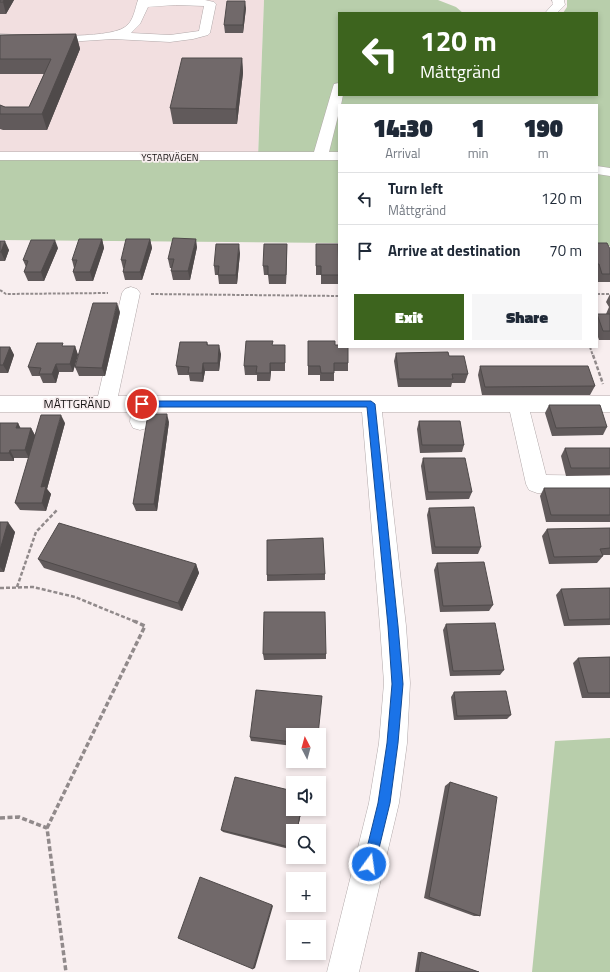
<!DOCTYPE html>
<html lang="en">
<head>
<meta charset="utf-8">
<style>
  :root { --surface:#fff; --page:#f6f6f7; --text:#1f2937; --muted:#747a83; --line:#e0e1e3; --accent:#3d641e }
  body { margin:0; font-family:"Titillium Web",sans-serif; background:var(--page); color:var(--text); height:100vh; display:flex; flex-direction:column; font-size:15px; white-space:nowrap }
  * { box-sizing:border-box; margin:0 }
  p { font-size:13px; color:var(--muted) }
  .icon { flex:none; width:22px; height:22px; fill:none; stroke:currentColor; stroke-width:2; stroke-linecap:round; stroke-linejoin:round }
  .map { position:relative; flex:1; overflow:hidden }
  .details { position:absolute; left:338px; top:104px; width:260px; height:244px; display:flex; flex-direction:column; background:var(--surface); border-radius:0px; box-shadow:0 2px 6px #0003 }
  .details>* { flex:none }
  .top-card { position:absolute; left:338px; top:12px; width:260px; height:84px; border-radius:0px; box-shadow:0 2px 6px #0003; background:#3d641e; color:#fff; overflow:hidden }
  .needle { width:26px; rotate:354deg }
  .fabs { position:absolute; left:286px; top:728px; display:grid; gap:8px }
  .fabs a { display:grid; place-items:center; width:40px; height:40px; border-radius:0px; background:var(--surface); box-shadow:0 2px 6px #0003; font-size:20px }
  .pin { position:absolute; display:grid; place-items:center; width:34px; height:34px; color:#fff; margin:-17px; border:2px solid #fff; border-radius:50%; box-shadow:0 1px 4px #0007 }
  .me { position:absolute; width:44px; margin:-22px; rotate:14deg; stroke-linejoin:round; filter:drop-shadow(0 0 3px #0008) }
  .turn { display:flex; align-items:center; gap:14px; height:84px; padding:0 16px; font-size:18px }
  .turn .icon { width:52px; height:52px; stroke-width:2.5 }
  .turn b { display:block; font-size:28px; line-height:34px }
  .eta { display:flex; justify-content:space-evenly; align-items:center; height:68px; text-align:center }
  .eta b { font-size:24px; font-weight:800; line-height:28px }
  .cta { display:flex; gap:8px; margin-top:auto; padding:8px 16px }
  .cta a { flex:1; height:46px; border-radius:0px; background:var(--accent); color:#fff; font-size:16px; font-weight:800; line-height:46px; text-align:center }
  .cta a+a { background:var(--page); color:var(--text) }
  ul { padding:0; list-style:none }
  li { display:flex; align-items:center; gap:12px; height:52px; padding:0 16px; border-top:1px solid var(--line) }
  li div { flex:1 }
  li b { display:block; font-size:15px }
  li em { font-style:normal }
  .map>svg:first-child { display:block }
</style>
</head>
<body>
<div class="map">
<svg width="610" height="972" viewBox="0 0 610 972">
  <rect width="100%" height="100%" fill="#f8eeef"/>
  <path fill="#f2dfe0" d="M0 0H264L258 152H0Z"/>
  <path fill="#b8ceab" d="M264 0H438L456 7 463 13H339V95H597V13H563L567 7V0H610V246H597V105H339V243L0 240V156L258 157Z
    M610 738V972H532L555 741Z"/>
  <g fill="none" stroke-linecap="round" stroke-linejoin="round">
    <g stroke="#b2a9aa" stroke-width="1">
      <path id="minor" d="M138 0H205L214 2 216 4 210 33 208 35 193 39 170 42 113 39 67 42H0V34C26 35 107 40 125 27 134 21 135 8 138 0ZM176 5 204 6 199 31 170 35 131 33 140 24 148 7Z
        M552 0H564L565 5 557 13H545L553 4Z
        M339 83V95H343L341 105H339V112L329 152H339V160H0V152H314L333 87 334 84Z
        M597 166 610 168V176L597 174Z
        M131 287 137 289 140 293 118 396H610V412H530L546 475 610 476V494L537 493 529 490 526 484 510 412H382L406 626 410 683 407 743 399 803 359 972H327L369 803 379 743 384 683 380 626 362 412H151L150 422 147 428 140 430 133 428 130 422 131 412H0V396H98L122 293 125 289Z"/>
    </g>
    <path stroke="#918a8b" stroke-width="2" stroke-dasharray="3 1.5" stroke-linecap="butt" d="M0 290 6 294 108 293
      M151 294 339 296
      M597 294H610
      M590 347 593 356"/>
    <path stroke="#918a8b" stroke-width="2.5" stroke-dasharray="4 2" stroke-linecap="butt" d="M593 355 603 384
      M17 587 36 532 57 510
      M0 588 33 587 75 597 136 622"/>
    <path stroke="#918a8b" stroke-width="3.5" stroke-dasharray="5 2.5" stroke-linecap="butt" d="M0 818 19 817 47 828 66 972
      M47 828 145 626 134 621"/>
    <use href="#minor" fill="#fff" fill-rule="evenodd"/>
  </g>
  <path fill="#615a5b" d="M0 0H14L6 14H0Z
    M246 8 243 33H225L224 25Z
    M76 34 80 49 47 130H3L0 129V105L5 107H29L44 74H0V35Z
    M242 58 243 73 237 124H173L170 108Z
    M102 239 104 248 93 281H76L73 272 74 268 72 260Z
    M150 239 152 248 142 280H125L123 272 124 269 123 268 121 260Z
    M0 241 9 250 5 261H0Z
    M597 243 610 249V282H598L597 279Z
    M287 244 286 284H269L268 275H264L263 266Z
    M316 244 339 272V284H321V275H316Z
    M197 247 190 280H173L171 271 172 268H170L168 259Z
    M58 248 44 281H28L24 272 26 267 23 260Z
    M240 253 237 284H219L218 275H215L214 266Z
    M610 294V340H599L597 334V314H606L609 307 606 302Z
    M120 312 105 376H79L75 367Z
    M308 341 335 345 348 363V371H334V381H320V375H308Z
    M207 342 208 345 221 354 219 371H205L203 382 190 381 189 375H178L176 366Z
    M273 345H285V371H271L270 381H257V375H245L244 366Z
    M65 346H75L78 355 73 372H59L56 383H43L40 376H32L28 367Z
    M0 347H10L14 355 8 373H0Z
    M396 353 449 356 468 374 465 383H452L451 387H398L394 361Z
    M480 366 595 386 590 395H482L478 375Z
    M549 405 607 427 603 435 552 436 545 413Z
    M419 421 464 445 462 452 420 453 417 429Z
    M169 422 157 511H136L133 504Z
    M0 423H18L20 428H31L35 435 65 423 47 489 51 494 46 511 20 510 15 503 29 458H14V461H0Z
    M565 448H610V475L566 476 561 456Z
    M423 458 472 492 469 499 426 500 421 466Z
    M544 488H610V522H546L540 496Z
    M429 508 481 547 478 554H432L427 515Z
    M0 522 15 532 4 572H0Z
    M610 528V555H602L603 556 597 563 549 564 542 536 547 529Z
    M38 559 196 564 199 573 182 611 44 568Z
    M437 563 493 605 489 611 440 612 434 570Z
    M325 574V580L267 581V575Z
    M610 588V625L564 626 556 595 561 589Z
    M446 624 504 670 500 675 450 676 443 630Z
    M263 654H326V659L264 660Z
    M610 657V698H582L573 663 578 658Z
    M454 692 511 715 507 719 454 720 451 697Z
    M293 735V746L251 741 250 737Z
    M450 782 480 916H474L424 898 445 786Z
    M302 809 297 831H293V850L223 832 221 830Z
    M418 952H421L479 972H415Z"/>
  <path fill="#4f4a4a" d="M4 0H14L6 14 3 2Z
    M245 1 246 8 243 33V25Z
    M76 34 80 49 47 130 42 114Z
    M242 58 243 73 237 124 236 109Z
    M102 239 104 248 93 281 90 272Z
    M150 239 152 248 142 280 140 272Z
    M196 239 197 247 190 280 188 271Z
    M55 240 58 248 44 281 41 272Z
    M5 241 9 250 5 261 1 252Z
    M239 244 240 253 237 284 236 275Z
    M287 244V253L286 284V275Z
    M117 303 120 312 105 376 102 368Z
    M219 345 221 354 219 371 218 363Z
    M75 346 78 355 73 372 70 364Z
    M10 347 14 355 8 373 3 365Z
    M203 363 205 371 203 382 202 373Z
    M270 363 271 371 270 381Z
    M56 364 59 372 56 383 52 374Z
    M167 414 169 422 157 511 154 504Z
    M61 415 65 423 47 489 51 494 46 511 42 503 41 487Z
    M18 423 22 431 16 428Z
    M31 428 35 436 29 458 25 450Z
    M10 450 14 458V461L9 453Z
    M8 522 15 532 4 572 0 567V550Z
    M196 564 199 573 182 611 178 603Z
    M301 809H302L297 831Z
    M272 905 273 906 255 968 253 969Z"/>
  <path fill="#71696a" stroke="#4f4a4a" d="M0 0H4L3 2H0Z
    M227 1H245L243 25H224Z
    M76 34 42 114H0V105L5 107H29L51 59H0V35Z
    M182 58H242L236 109 170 108Z
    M173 238 196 239 188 271H171L174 259H168Z
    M79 239H102L90 272H73L77 260H72Z
    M126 239H150L140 272H123L126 260H121Z
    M31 240H55L41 272H24L28 261 23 260Z
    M0 241H5L1 252H0Z
    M597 243H607L610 249V274H602L599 264H597Z
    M216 244H239L236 275H218L219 266H214Z
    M264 244H287L286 275H268V266H263Z
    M316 244H338L339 275H321V266H316Z
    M93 303H117L102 368 75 367Z
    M597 314H610V331H603Z
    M246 341H273L272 345H285V363H270V373H256L257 366H244Z
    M308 341H335V345H339V347H348V363H334V373H321L320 366H308Z
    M180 342H207V345H219L218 363H203L202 373H188L189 367 176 366Z
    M37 343H63L62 346H75L70 364H56L52 374H39L41 368 28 367Z
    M0 347H10L3 365H0Z
    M448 352 449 356H464L468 374H452L453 379H399L396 353Z
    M480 366H588L595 386 485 387Z
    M549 405H600L607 427 556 428Z
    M148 414H167L154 504H133Z
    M41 415H61L41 487 46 486 42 503H15Z
    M419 421H460L464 445H422Z
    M0 423H18L16 428H31L25 450H10L9 453H0Z
    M565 448H610V468H571Z
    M423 458H465L472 492H428Z
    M544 488H610V515H551Z
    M474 507 481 547H435L429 508Z
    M0 522H8L0 550Z
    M59 523 196 564 178 603 38 559Z
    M610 528V548L600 549 603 556 554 557 547 529Z
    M323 538 325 574 267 575V540Z
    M484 562 493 605 443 606 437 563Z
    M610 588V619L569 620 561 589Z
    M264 612H325L326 654H263Z
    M495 623 504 670 453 671 446 624Z
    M610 657V693H588L578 658Z
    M256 690 322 696 318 735H293V742L250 737Z
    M506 691 511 715 457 716 454 692Z
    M235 777 293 791V809H301L297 831H293V848L221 830Z
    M450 782 497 797 480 916 429 897Z
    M200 877 272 905 253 969 178 938Z
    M421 952 479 972H418Z"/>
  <path fill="#1a73e8" stroke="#114b97" d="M142 401H371L375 404 398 626 403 684 398 743 390 803 374 869 369 871 365 869 363 864 378 803 387 743 392 684 388 626 367 407H142L138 404Z"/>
  <g text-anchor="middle" stroke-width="3.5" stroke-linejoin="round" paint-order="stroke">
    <g font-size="10" fill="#161313" stroke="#f8eeef">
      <text x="170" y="161">YSTARVÄGEN</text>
    </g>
    <g font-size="12" fill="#161313" stroke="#f8eeef">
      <text x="77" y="408">MÅTTGRÄND</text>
    </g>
  </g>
</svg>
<div class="fabs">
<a><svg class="needle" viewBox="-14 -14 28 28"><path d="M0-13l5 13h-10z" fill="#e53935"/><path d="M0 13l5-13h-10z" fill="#747a83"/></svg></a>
<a><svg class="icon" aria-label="sound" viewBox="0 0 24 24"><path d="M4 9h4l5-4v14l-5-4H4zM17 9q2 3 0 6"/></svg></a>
<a><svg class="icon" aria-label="search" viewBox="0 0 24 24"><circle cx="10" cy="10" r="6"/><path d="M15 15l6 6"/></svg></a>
<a>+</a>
<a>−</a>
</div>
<div class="pin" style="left:142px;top:404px;background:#d93025"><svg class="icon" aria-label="arrive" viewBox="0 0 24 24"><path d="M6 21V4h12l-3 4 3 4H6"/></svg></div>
<svg class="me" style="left:369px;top:864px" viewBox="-20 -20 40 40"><circle r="17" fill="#1a73e8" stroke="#fff" stroke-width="3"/><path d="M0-11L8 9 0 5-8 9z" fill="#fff"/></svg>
<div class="top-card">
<div class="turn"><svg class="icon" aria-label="left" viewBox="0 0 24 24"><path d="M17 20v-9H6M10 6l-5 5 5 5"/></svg><div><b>120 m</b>Måttgränd</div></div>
</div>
<section class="details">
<div class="eta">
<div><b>14:30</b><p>Arrival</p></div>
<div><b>1</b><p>min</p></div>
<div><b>190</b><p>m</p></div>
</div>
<ul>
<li><svg class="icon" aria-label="left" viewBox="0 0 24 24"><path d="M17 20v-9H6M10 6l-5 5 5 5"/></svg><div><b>Turn left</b><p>Måttgränd</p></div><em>120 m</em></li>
<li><svg class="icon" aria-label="arrive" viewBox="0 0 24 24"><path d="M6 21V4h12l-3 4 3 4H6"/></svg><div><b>Arrive at destination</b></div><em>70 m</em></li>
</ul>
<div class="cta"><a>Exit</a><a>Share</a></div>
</section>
</div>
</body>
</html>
